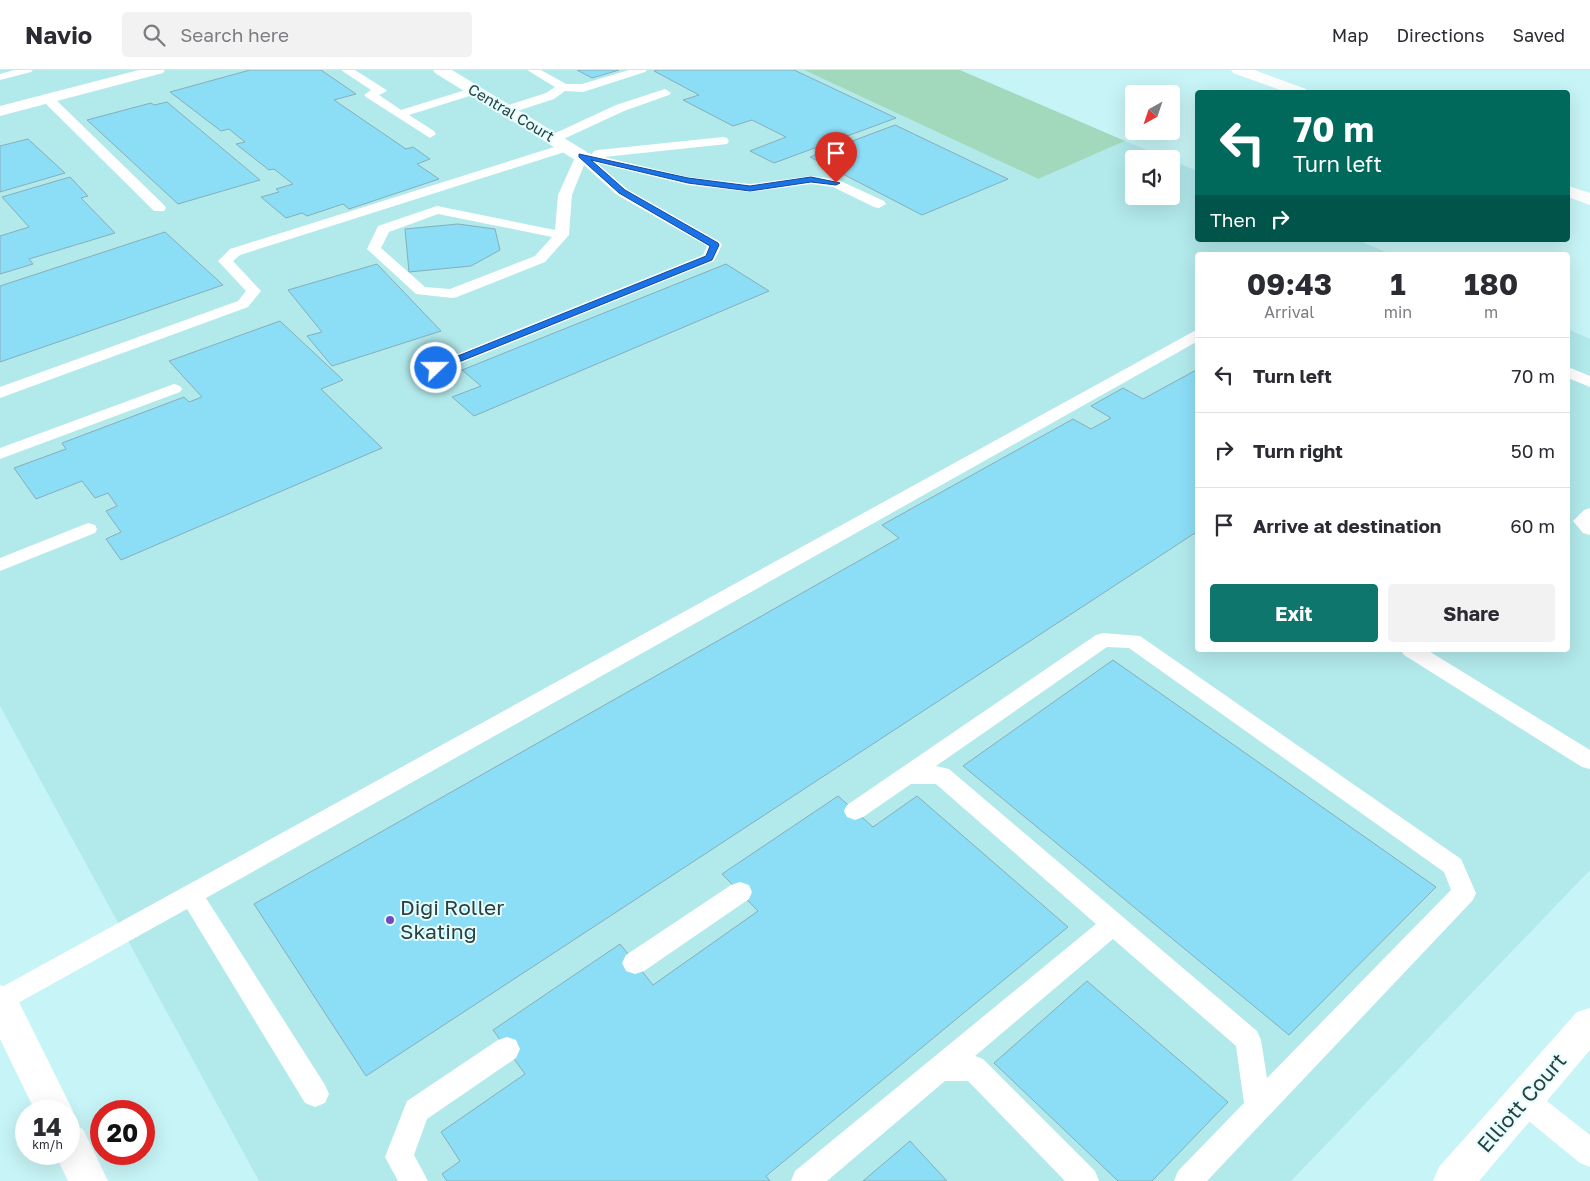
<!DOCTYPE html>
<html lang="en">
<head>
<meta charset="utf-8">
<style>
  :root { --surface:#fff; --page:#f2f2f3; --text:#2b2b33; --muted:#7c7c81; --line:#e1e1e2; --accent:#0f766e }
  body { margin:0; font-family:"Golos Text",sans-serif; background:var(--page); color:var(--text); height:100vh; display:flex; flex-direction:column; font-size:19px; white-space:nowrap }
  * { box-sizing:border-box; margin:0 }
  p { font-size:16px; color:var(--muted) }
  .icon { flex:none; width:28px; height:28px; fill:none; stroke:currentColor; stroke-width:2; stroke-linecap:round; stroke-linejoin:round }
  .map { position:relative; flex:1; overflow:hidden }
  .drawer { position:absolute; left:1195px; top:182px; width:375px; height:400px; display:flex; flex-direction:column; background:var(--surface); border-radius:5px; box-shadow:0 5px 20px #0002 }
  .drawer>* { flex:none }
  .guide { position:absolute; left:1195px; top:20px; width:375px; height:152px; border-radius:5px; box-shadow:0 5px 20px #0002; background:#00695c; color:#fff; overflow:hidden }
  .needle { width:32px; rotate:220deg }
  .controls { position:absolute; left:1125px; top:15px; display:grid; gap:10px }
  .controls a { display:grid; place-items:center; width:55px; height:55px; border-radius:5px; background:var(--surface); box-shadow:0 5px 20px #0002; font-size:25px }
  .speed { position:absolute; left:15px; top:1030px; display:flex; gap:10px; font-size:25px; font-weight:700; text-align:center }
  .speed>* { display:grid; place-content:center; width:65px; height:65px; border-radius:50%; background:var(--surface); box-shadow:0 5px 20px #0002; line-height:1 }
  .speed small { font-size:12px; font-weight:400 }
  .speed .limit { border:8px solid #d22; background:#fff; color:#111 }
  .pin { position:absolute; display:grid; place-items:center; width:42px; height:42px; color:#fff; margin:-51px -21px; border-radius:50% 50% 50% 0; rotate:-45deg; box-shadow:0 0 5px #0007 }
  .pin .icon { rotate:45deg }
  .me { position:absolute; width:55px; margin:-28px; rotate:68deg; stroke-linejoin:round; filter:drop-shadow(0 0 4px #0008) }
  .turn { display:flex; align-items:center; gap:18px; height:105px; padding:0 15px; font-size:22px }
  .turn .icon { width:65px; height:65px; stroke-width:2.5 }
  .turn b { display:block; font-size:35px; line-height:42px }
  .then { display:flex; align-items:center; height:48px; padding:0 15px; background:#0003; gap:10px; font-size:19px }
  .eta { display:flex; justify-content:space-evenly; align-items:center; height:85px; text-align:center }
  .eta b { font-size:30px; font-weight:700; line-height:35px }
  .action { display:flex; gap:10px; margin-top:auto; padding:10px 15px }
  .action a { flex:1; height:58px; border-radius:5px; background:var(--accent); color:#fff; font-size:20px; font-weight:700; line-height:58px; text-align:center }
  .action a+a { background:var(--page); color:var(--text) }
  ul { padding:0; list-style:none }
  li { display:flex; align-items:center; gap:15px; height:75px; padding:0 15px; border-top:1px solid var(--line) }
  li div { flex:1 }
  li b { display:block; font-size:19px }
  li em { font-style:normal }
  header { display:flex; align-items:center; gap:30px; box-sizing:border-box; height:70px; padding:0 25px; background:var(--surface); border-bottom:1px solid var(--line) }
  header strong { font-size:24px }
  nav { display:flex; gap:28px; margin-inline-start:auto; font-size:18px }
  .search { width:350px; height:45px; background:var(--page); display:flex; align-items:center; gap:12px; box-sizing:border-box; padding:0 18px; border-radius:5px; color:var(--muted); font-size:19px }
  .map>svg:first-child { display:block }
</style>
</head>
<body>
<header>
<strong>Navio</strong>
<div class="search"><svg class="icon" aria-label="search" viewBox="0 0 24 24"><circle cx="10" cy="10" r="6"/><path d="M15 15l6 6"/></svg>Search here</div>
<nav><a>Map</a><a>Directions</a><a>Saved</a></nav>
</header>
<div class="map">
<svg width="1590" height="1111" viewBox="0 0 1590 1111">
  <rect width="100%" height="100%" fill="#c7f4f6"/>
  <path fill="#b2e9eb" d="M0 0H804L1037 109 1125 71 1168 89H1134V126H1171V90L1197 101 1198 170H1358L1393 185H1198V580H1568V259L1590 269V800L1291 1111H259L0 636Z"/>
  <path fill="#a2d9bd" d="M804 0H960L1125 71 1038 109Z"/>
  <path fill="#8cddf6" stroke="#87aeba" d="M250 0H321L356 24 334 30 406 79 413 77 430 89 417 94 439 109 349 139 343 134 307 146 302 143 286 148 261 127 279 122 276 119 293 114 274 99 269 100 236 74 245 72 229 59 221 61 170 22Z
    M577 0H619L592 8Z
    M658 0H794L896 48 774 93 750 81 786 67 752 50 733 56 683 30 699 25 654 1Z
    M167 32 260 110 178 134 87 50 151 33 154 35Z
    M895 55 1008 109 922 145 810 87Z
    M28 69 65 103 0 122V76Z
    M70 107 88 126 81 128 115 163 29 189 33 194 0 204V166L29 157 2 127Z
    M458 154 495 159 500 180 471 196 409 202 405 159Z
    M165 162 223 215 0 292V216Z
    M377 194 441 261 332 296 307 266 322 262 288 220Z
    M726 194 769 221 474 346 452 327 481 316 462 300Z
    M280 251 343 310 321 319 382 378 121 490 106 469 121 462 106 441 117 436 108 423 95 428 82 411 36 429 14 398 66 379 62 373 184 327 189 332 202 327 169 291Z
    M1198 299V461L366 1006 254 834 899 468 882 455 1073 349 1091 359 1111 348 1091 336 1123 318 1143 329Z
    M1113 590 1436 817 1289 965 963 696Z
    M838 726 873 757 917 726 1068 857 766 1106 770 1111H447L442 1104 460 1091 441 1062 525 1004 493 960 620 874 653 915 758 841 722 804Z
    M1087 911 1228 1032 1152 1111H1118L994 993Z
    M910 1071 947 1111H863Z"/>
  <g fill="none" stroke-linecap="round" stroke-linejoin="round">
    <path fill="#fff" fill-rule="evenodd" d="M14 0H33L31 2 0 10V4Z
      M341 0H355L385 19 387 21 379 25 401 40 475 17 481 21 479 23 409 45 434 61 436 64 430 68 366 27 364 25 371 20Z
      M527 0H541L566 14H582L629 0H647L645 2 583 22 565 21 554 29 511 43H503L501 40 503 37 546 23 555 17Z
      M665 19 671 23 669 25 624 41 557 72H549L547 69 549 66 616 35Z
      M47 24 51 25 164 135 166 138 164 141H154L43 31 41 28 43 25Z
      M723 67 727 68 729 71 727 74 604 87 688 107 750 114 811 106 836 109 884 131 886 134 879 138 874 137 833 117 811 114 750 122 688 115 597 93 627 119 720 172 722 175 714 191 442 301H430L428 298 430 295 703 185 707 176 617 125 584 95 572 125 569 165 545 192 457 227 452 228 416 224 367 179 378 156 437 136 555 160 558 125 577 83 583 82 592 84 594 81 598 80ZM438 144 552 167 535 186 450 219 425 217 381 178 389 162Z
      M567 73 571 74 573 77 571 80 240 185 233 191 261 221 248 237 0 328V317L238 231 246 221 218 191 230 179Z
      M1198 259V271L206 828 325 1015 329 1024 325 1033 315 1037 305 1033 187 839 0 943V918Z
      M1568 297 1590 306V317L1568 308Z
      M174 314 180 316 182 319 180 322 0 389V378Z
      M1590 438V465L1583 463 1573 451 1584 440Z
      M88 453 95 455 97 459 95 463 0 501V488Z
      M1103 563 1140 566 1461 789 1476 823 1473 830 1207 1111H1174L1178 1101 1244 1033 1236 976 1113 869 975 986 983 989 1095 1101 1099 1111H1065L968 1011H945L827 1111H791L795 1101 1096 854 936 714H911L863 747 855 750 847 747 844 741 847 735 1096 565ZM1107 577 1129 578 1444 802 1451 820 1267 1008 1261 970 1257 961 949 699 936 696Z
      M1401 580H1427L1590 680V699L1582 697 1404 585Z
      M740 812 749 815 752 822 749 829 644 901 635 904 626 901 622 893 626 885 731 815Z
      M507 967 516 970 520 979 516 988 427 1049 414 1085 428 1111H398L385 1087 407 1031 498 970Z
      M1524 1017 1534 1021 1590 1065V1097L1580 1093 1514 1039 1510 1030 1514 1021Z"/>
    <path fill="#fff" fill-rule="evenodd" d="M433 0H452L587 82 590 86 587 90 581 91 575 90 435 3Z
      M1231 0H1254L1306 19 1308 22H1286L1233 3Z
      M1568 116 1590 123V135L1568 127Z
      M1590 938V980L1479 1111H1433L1439 1097 1577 942Z"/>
    <path fill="#fff" fill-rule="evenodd" d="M0 915 13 920 73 1041 69 1051V1041H35L0 969Z
      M69 1053 83 1059 108 1111H68L55 1084H69Z"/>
    <path fill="#fff" fill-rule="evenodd" d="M139 0H165L163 3 0 46V36Z"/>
  </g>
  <path fill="#1a73e8" stroke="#114b97" d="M579 84 688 108 750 116 811 107 840 113 836 115 811 112 750 121 688 113 591 90 625 120 718 173 719 175 712 190 439 300H433V296L706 186 710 176 619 123 579 87Z"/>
  <circle fill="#7348c1" stroke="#e3feff" stroke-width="2" cx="390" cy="850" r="5"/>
  <g text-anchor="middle" stroke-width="4" stroke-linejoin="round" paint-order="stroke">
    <g font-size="15" fill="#2c3e3e" stroke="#e3feff">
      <text transform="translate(511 43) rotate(31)" y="5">Central Court</text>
    </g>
    <g font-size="21" fill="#2c3e3e" stroke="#e3feff" text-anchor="start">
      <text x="400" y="845">Digi Roller<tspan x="400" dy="24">Skating</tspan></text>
    </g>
    <g font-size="21" fill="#2c3e3e" stroke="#e3feff">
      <text transform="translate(1522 1033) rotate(-49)" y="7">Elliott Court</text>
    </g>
  </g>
</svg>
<div class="controls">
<a><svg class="needle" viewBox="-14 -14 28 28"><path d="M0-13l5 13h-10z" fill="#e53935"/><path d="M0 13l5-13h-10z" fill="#7c7c81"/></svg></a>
<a><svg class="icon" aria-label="sound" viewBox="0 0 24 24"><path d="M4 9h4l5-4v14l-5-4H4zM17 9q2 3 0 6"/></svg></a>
</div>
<div class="speed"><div>14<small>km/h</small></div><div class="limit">20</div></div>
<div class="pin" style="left:836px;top:113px;background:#d93025"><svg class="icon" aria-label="arrive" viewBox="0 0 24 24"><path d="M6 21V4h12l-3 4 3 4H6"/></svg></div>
<svg class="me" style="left:436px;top:298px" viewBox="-20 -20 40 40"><circle r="17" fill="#1a73e8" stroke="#fff" stroke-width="3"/><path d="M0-11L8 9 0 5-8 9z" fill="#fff"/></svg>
<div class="guide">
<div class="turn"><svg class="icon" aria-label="left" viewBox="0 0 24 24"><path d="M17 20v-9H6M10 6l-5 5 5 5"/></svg><div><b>70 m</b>Turn left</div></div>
<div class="then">Then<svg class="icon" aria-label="right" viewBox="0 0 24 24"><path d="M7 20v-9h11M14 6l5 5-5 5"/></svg></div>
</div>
<section class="drawer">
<div class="eta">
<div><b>09:43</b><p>Arrival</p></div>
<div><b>1</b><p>min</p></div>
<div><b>180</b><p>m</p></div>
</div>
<ul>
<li><svg class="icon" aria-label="left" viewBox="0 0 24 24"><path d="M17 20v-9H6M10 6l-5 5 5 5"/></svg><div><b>Turn left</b></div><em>70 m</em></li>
<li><svg class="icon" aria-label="right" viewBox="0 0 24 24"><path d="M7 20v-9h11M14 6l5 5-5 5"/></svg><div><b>Turn right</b></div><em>50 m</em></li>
<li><svg class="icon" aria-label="arrive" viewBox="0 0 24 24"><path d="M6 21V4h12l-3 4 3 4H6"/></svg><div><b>Arrive at destination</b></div><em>60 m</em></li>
</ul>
<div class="action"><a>Exit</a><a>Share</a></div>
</section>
</div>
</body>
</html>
